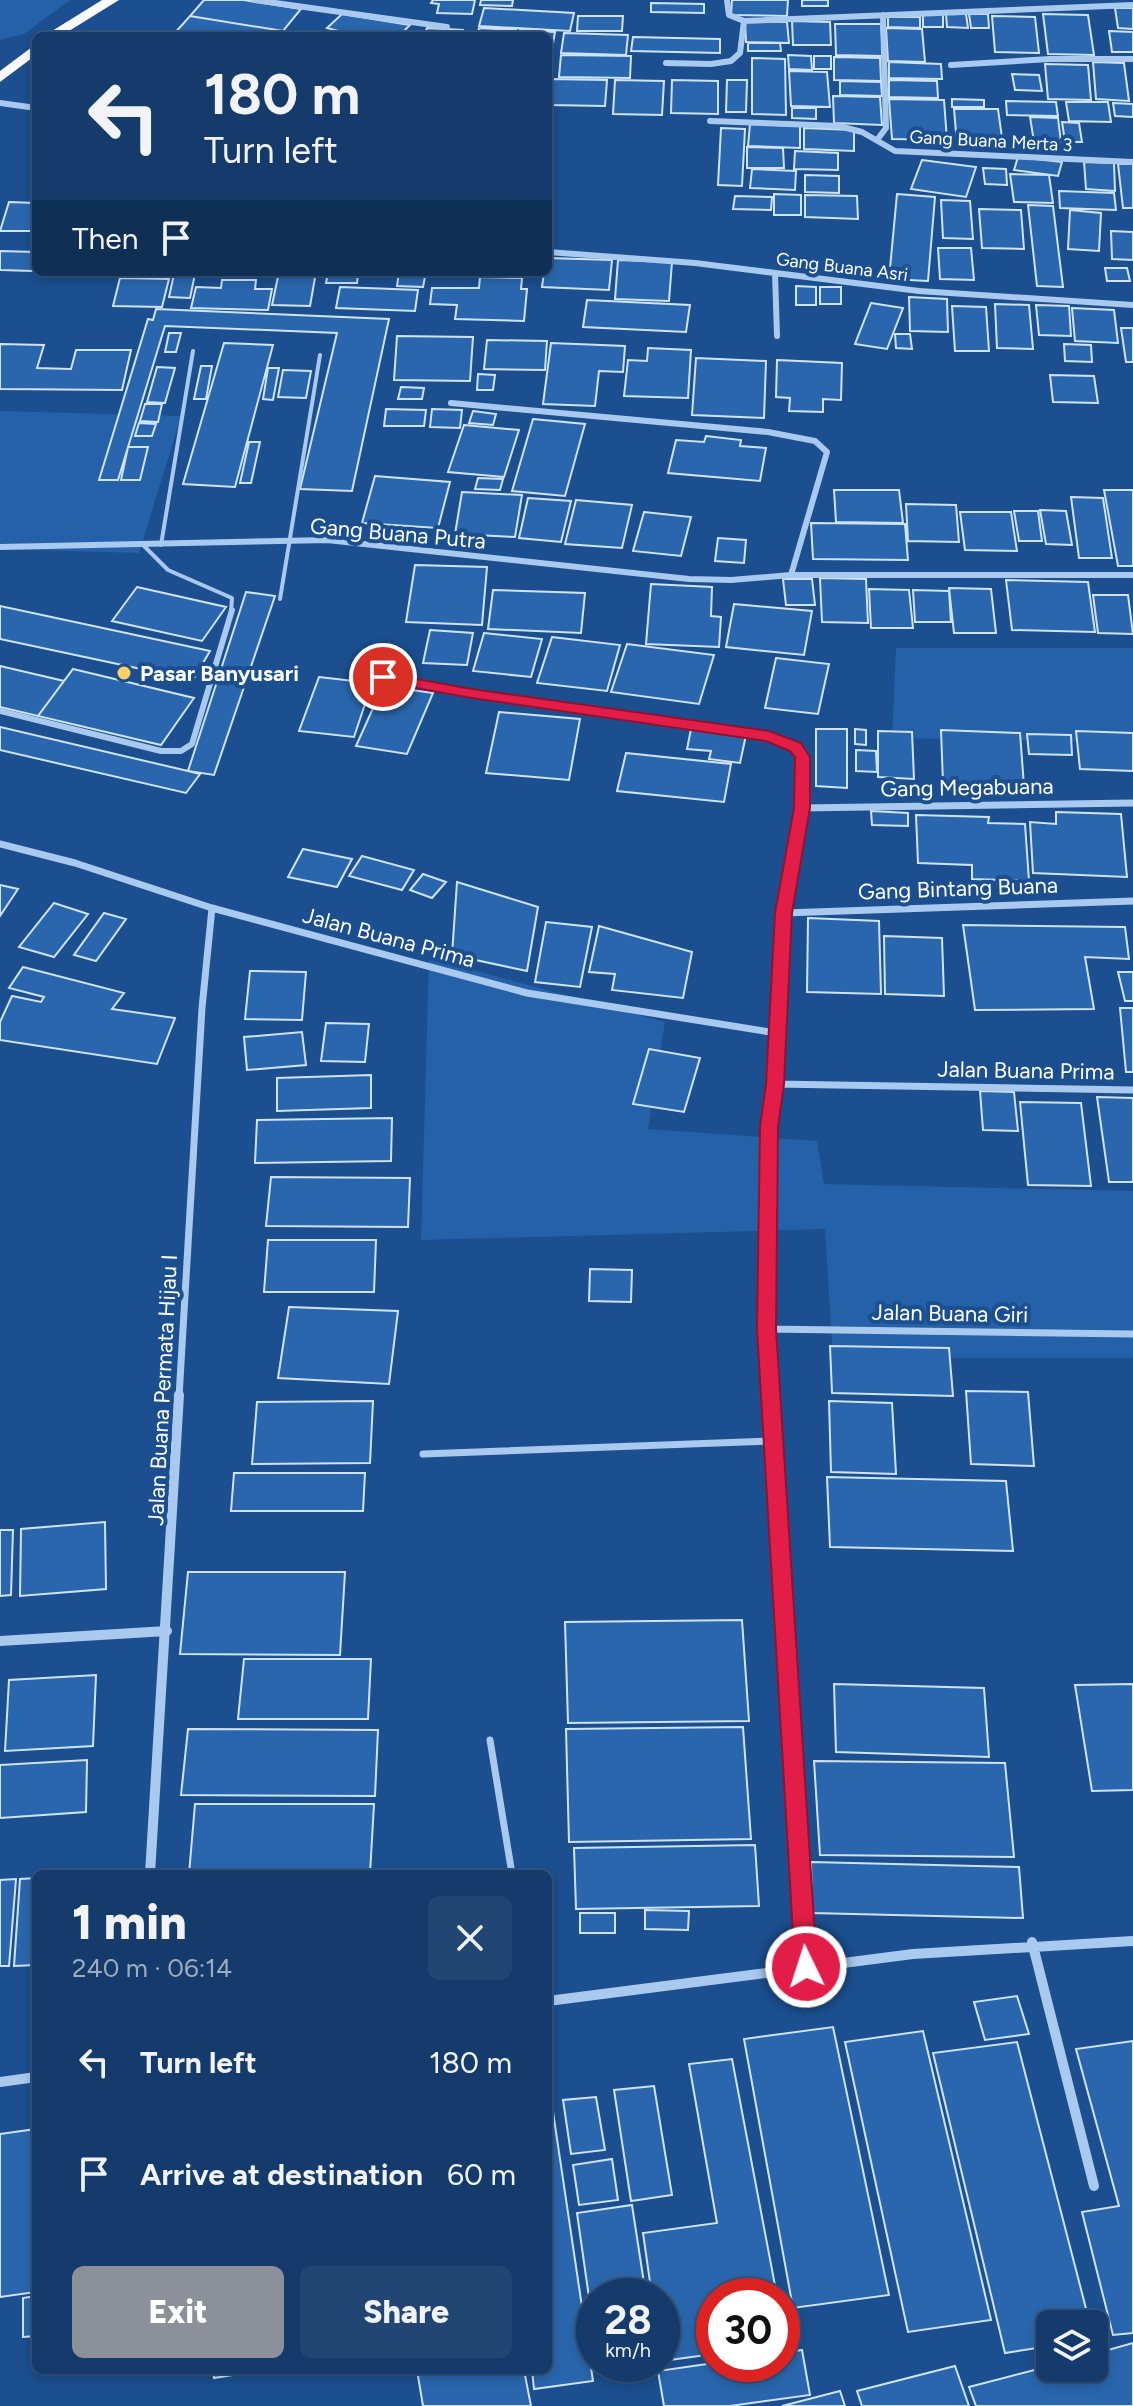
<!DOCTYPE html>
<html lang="en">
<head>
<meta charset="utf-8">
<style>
  :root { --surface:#143b6b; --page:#214673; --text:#f1f3f6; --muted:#9dadc1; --line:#33557e; --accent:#8c9099 }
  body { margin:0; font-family:Figtree,sans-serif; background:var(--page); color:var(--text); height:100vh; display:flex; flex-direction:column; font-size:30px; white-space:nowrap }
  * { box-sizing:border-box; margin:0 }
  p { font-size:26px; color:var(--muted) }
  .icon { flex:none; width:44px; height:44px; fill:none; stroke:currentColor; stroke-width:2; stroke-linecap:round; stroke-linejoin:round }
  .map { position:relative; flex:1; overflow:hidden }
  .details { position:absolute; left:32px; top:1870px; width:520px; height:504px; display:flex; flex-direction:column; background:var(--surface); border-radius:12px; box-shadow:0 4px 12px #0003,0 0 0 2px var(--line) }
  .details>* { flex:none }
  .guide { position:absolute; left:32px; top:32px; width:520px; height:244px; border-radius:12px; box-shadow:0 4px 12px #0003,0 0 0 2px var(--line); background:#143b6b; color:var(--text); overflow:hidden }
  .controls { position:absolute; left:1036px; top:2310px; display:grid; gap:16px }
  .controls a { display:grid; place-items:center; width:72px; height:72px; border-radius:12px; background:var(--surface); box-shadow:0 4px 12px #0003,0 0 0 2px var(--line); font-size:40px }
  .speed { position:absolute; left:576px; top:2278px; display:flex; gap:16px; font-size:40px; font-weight:700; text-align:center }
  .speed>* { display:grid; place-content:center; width:104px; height:104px; border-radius:50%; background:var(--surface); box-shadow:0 4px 12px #0003,0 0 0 2px var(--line); line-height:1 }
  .speed small { font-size:20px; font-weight:400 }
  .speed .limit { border:12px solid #d22; background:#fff; color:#111 }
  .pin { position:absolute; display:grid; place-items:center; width:68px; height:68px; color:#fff; margin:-34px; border:4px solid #fff; border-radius:50%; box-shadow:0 2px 8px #0007 }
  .me { position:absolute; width:88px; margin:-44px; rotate:356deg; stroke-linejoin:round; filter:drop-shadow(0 0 6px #0008) }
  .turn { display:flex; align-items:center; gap:28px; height:168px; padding:0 40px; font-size:36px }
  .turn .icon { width:104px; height:104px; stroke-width:2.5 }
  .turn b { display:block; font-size:56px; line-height:68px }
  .then { display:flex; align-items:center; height:76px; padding:0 40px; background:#0003; gap:16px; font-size:30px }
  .round { display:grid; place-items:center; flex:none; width:84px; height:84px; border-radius:12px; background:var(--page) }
  .headline { display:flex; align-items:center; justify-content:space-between; height:136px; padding:0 40px }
  h1 { font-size:48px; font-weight:800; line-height:60px }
  .action { display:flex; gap:16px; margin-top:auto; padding:16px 40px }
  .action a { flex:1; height:92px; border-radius:12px; background:var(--accent); color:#fff; font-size:32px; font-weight:800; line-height:92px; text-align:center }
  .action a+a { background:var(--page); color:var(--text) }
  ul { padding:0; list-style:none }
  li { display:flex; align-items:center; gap:24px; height:112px; padding:0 40px }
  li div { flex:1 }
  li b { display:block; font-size:30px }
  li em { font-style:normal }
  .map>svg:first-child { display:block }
</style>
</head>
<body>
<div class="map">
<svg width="1133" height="2406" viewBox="0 0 1133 2406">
  <rect width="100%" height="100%" fill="#1b4f8f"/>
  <path fill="#2461a8" d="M0 0H70L24 34 0 40Z
    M0 411 181 416 139 553 0 549Z
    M896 648H1133V742L892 738Z
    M429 958 665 1022 648 1129 817 1141 824 1184 1133 1191V1358H833L825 1229 421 1240Z"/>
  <path fill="#2a66ad" stroke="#cfe3fa" stroke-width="2" d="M204 0H244L301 9 283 31 190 16Z
    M433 0H475L472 14 437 13 439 4 431 3Z
    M481 0H513L512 6 480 5Z
    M732 0H788L787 16 731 15Z
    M802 0H828V6H802Z
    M651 3 704 4V13L651 12Z
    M484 8 574 13 570 31 479 26Z
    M1115 8H1133V29L1118 28Z
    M342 14 410 25 399 36H357L327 28Z
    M923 14H943V27H923Z
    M946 14H966L968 28 947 27Z
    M969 14H988L989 28H971Z
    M1043 14 1088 15 1094 55 1048 54Z
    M190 16 283 31 300 34 172 36Z
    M578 16H623L622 31H577Z
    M992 16 1035 17 1039 53 995 52Z
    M888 17H920V28L888 27Z
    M745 21 787 22 789 43 746 42Z
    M792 21 830 22 831 45H793Z
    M835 24H881L883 56 836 55Z
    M427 28 463 30 462 36H424Z
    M479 28 516 30 515 36H477Z
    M886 28 922 29 925 62 888 61Z
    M520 30 555 32 553 44H548V36H518Z
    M1109 31 1133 32V52H1112Z
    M564 33 628 35 626 55 561 53Z
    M633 37 720 39V53L631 51Z
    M748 43H780L781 51H748Z
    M561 55 631 56 630 78 559 77Z
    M788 55 811 56 812 70 789 69Z
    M814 56H831V69H814Z
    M834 57 880 58 881 81 834 80Z
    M752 58 785 59 786 115 752 114Z
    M889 62 941 64 942 79 889 78Z
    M1093 62 1124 63 1129 101 1096 99Z
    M1045 64 1088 65 1091 100 1048 99Z
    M789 71 827 72 830 107 791 106Z
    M1012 74 1039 75 1042 91 1015 90Z
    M549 79 607 80 605 106 548 105Z
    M615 80 664 81 662 115 613 114Z
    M672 80 718 81V114L671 113Z
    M727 80H747L746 112H726Z
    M889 80 937 81 938 98 889 97Z
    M840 81 881 82 882 96 840 95Z
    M833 96 880 97 882 125 834 123Z
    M889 99 944 100 947 140 892 139Z
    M952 99 984 100V107H952Z
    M1006 101 1056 102 1058 116 1007 115Z
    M1066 102H1108L1111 122 1069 121Z
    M1113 103 1133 104V117L1115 116Z
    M792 108H816V119L792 118Z
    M954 109H998L1003 145 957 144Z
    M1030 117 1058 118 1061 142H1034Z
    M1062 122 1079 123 1082 142H1065Z
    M750 124 800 126V148L748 146Z
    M721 128 745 129 742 186 718 185Z
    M804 128 854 130V151L804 149Z
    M747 147 783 148 784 168H747Z
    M795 151 838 153V170L794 169Z
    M1018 157 1062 162 1058 176 1014 170Z
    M922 160 976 167 966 197 911 189Z
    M1084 162 1114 163 1115 191 1086 189Z
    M1118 164H1133V208H1123Z
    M983 168 1006 169 1007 185 985 184Z
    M752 169 796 171 795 190 750 188Z
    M1010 174 1049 175 1053 203 1014 202Z
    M805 175 839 176V193L805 192Z
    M1059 191 1114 193 1116 210 1060 208Z
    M774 194 801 195V215H774Z
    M897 194 935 197 928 281 889 279Z
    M805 195 857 196 858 219 805 217Z
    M735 196 772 197 771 210 733 209Z
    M941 200 970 201 973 239 943 238Z
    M9 202 36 203 31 231H0Z
    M1028 205 1053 206 1063 287 1037 286Z
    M979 209 1021 210 1024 249 982 248Z
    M1070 210 1101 213 1099 251 1068 249Z
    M1111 231 1133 232V260L1112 259Z
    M938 248H971L974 280 940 279Z
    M0 251 36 252 33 271 0 270Z
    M548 258 612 260 609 290 542 287 544 272H548Z
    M618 260 672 262 669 301 615 299Z
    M1105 268H1127L1130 281H1107Z
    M279 272H316L310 306 272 305Z
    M328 272H393L392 275 358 274 357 283H326Z
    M399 272H426L423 287 397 286Z
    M174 274H195L190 298 169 297Z
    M480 277 522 278 521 289H527L524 321 455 319 457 305 430 304 432 288H479Z
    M120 278 169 279 162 307 113 306Z
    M222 280H256L255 289H272L268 310 191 308 196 287 221 288Z
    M796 286 816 287V305H796Z
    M340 287 418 290 415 311 336 308Z
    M820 287H841V304H820Z
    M909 297 947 299 948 332 910 331Z
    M587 300 690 305 686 332 583 327Z
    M871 303 903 308 887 349 855 344Z
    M995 304 1029 305 1033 349 997 348Z
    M1036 305 1069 306 1071 336 1039 335Z
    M952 306 986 307 989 351H955Z
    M1072 308 1114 310 1118 343 1075 341Z
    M156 309 389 319 352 491 300 489 337 333 165 326 118 480H99L148 319 153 320Z
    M1121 328H1133V362H1126Z
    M169 333H181L176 352H165Z
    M895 334H910L912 349 896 348Z
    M397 336 473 337 470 381 394 380Z
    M487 340 547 341 545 370 484 369Z
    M224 343 273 345 235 487 183 484Z
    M551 343 625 346 623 372 599 371 595 406 543 404Z
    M0 344 44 345 37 368 71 369 76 350H131L122 390 0 389Z
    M1064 344 1091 345 1092 362 1065 361Z
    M648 348 691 350 688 398 624 396 628 360 647 361Z
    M696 358 766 361 764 418 692 415Z
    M777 360 842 363 841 400 823 399V412L789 411 790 398 776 397Z
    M201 366H212L206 399H194Z
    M157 367 175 368 165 403 147 402Z
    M268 368H279L273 400 263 399Z
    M283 370 311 371 306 398 278 397Z
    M478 374 495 375 493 390H477Z
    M1050 375 1094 376 1098 403 1053 402Z
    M401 387 424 388 422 399H398Z
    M145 404H162L158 422 140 421Z
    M386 409 426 410 424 426H384Z
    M432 409 462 410 460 428 430 427Z
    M473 411 496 414 493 425 469 423Z
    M533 419 585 424 565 496 512 491Z
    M139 423 156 424 152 436H135Z
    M464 425 519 430 504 477 448 472Z
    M706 436 741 440 740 446 766 448 760 481 668 473 676 440 704 442Z
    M249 442H260L251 483H240Z
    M128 447H148L140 480H121Z
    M375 476 450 482 438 528 362 523Z
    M478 478 503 479 500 490 475 489Z
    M834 490H899L903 523 836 522Z
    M1104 490H1133V566H1118Z
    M462 492 522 495 515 537 455 534Z
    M1071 497 1103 498 1112 558H1079Z
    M528 498 571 501 561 542 519 538Z
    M576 500 632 505 622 548 565 544Z
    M906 504 956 505 959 542 908 541Z
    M1040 510 1066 511 1072 545 1046 544Z
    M1014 511H1038L1042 541H1019Z
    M644 512 691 517 681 556 633 551Z
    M960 512H1011L1017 551 965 550Z
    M811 523 905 524 908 560 813 559Z
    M718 538 746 540 744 563 715 561Z
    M415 565 487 567 482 625 406 622Z
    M820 578 866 579 868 623 822 622Z
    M783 579H812L815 605H786Z
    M1006 580 1088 582 1095 632 1012 630Z
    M651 584 712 587 711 616 721 617 719 647 646 644Z
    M137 587 226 607 202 641 112 621Z
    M949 588 991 589 996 633H954Z
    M869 589 909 590 913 628H871Z
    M493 590 585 593 581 633 488 629Z
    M913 590 949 591 951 622H915Z
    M246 592 275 596 214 775 188 771Z
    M1093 595H1128L1133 634 1098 633Z
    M734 604 812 611 804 655 726 647Z
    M0 606 210 651 193 680 0 639Z
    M430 630 473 633 467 665 423 663Z
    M484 633 542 639 531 677 473 671Z
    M552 637 620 645 607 691 537 683Z
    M627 644 714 655 699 704 611 692Z
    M776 658 829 664 818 714 765 708Z
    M0 666 64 681 38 716 0 707Z
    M73 669 194 698 161 745 38 716Z
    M319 677 372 683 354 737 299 731Z
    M383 686 433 693 407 754 356 746Z
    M499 712 580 719 569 780 486 773Z
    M0 727 188 771 200 774 186 793 0 750Z
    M691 729 746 735 740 763 709 759 711 751 687 749Z
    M816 729H847V788L816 786Z
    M855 729 866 730V745L855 744Z
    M941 730 1020 733 1024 786 943 783Z
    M878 731 912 732 914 779 878 777Z
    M1076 731 1133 733V771L1080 769Z
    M1027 734 1071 735 1072 755 1029 754Z
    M856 750 876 751 877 772 856 771Z
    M626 753 731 764 724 802 617 791Z
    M871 811 908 813V826L872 825Z
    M1056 812 1121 814 1127 877 1033 873 1030 822 1056 824Z
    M916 815 989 817 988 823 1025 824 1029 881 972 879V865L918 863Z
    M303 849 352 859 337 887 288 877Z
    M362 856 414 870 402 890 349 876Z
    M423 874 446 882 432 898 410 890Z
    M457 882 538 907 527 971 452 955Z
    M0 885 18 889 0 916Z
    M54 903 88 914 54 957 19 947Z
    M104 913 126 919 96 961 74 955Z
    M808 918 879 921 881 994 807 992Z
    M546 922 592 927 580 987 535 982Z
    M963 925 1125 927 1129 959 1085 957 1094 1009 975 1010Z
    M599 926 692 952 683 998 612 990 615 974 589 972Z
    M884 936 942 938 944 996 885 994Z
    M23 967 124 993 112 1009 175 1018 157 1064 0 1040V1022L12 996 41 1002 44 997 9 988Z
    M250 971 306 972 302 1020 245 1019Z
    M1118 972H1133V1001H1125Z
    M1120 1008H1133V1072H1126Z
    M326 1023 369 1024 365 1062 321 1061Z
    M302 1032 306 1065 247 1070 244 1037Z
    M649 1049 700 1058 684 1112 633 1104Z
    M371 1075V1108L277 1111V1078Z
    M980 1091 1014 1092 1018 1131 983 1130Z
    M1097 1097 1133 1098V1182H1109Z
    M1020 1102 1081 1103 1091 1186 1028 1185Z
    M392 1118 391 1161 255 1163 257 1120Z
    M271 1177 410 1178 408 1227 266 1226Z
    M268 1240H376L374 1292H264Z
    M590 1269 632 1270 631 1302 589 1301Z
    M289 1307 398 1311 389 1384 278 1378Z
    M830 1346 949 1348 953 1396 832 1393Z
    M966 1391 1028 1392 1034 1466 971 1464Z
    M373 1401 370 1463 252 1464 257 1402Z
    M829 1401 892 1403 896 1474 831 1472Z
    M234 1473H365L363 1511H231Z
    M827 1477 1006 1481 1013 1551 830 1547Z
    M105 1522 106 1589 20 1596 21 1529Z
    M0 1530H13L11 1595 0 1596Z
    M188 1572H345L340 1655 180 1654Z
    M742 1620 749 1721 568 1723 565 1622Z
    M244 1659H371L368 1719H238Z
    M96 1675 93 1746 5 1751 9 1680Z
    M834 1684 984 1688 989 1757 836 1752Z
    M1133 1684V1790L1092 1791 1075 1685Z
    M743 1727 751 1839 569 1842 566 1729Z
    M188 1729 378 1730 375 1796 181 1795Z
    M87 1760 86 1812 0 1818V1765Z
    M814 1761 1005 1763 1014 1857 820 1855Z
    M195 1804H374L370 1874H189Z
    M755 1845 759 1906 576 1909 574 1848Z
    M811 1862 1019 1867 1023 1918 812 1913Z
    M36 1878V1965L14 1966 20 1879Z
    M16 1879 9 1966H0V1880Z
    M645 1910 689 1911 688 1930 645 1929Z
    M580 1913H615V1933H580Z
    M1017 1996 1029 2034 985 2040 974 2002Z
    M833 2027 889 2295 793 2308 744 2039Z
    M923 2031 991 2320 908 2332 845 2042Z
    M1133 2041V2333L1113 2335 1082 2212 1119 2206 1076 2049Z
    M1017 2042 1090 2324H1050V2346L1005 2353 933 2053Z
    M732 2059 777 2296H714V2354L662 2361V2296H652L643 2233 717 2223 689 2064Z
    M654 2086 672 2195 631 2201 614 2090Z
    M596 2097 605 2150 571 2154 563 2100Z
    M548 2105H552L593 2381 534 2389 532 2370H548Z
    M36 2129V2292L0 2297V2134Z
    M612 2159 618 2200 579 2205 573 2165Z
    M632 2205 646 2296H594V2333L577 2213Z
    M36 2296V2336L23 2337V2298Z
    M1133 2343V2406H976L969 2387 1050 2366V2368H1094V2354Z
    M802 2350 810 2395 730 2406H664L658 2371 714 2363 782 2364V2353Z
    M599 2364H657V2366L600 2373Z
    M955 2366 969 2406H862L857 2391Z
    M213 2370H264L214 2378Z
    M417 2370H524L531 2406H423Z
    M840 2391 845 2406H782Z"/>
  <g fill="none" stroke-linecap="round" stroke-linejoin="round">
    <path stroke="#a9c9ee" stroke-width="4" d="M143 545 168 570 232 598 231 612
      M161 545 193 351
      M280 599 320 355"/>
    <path stroke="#a9c9ee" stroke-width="6" d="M0 711 161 751H181L192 744 232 610"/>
    <path stroke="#a9c9ee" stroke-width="7" d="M423 1454 773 1441
      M490 1740 512 1874"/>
    <path stroke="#a9c9ee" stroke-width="6" d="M254 0 447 27
      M727 0 729 15 744 21
      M666 63 711 64 731 61 740 53 744 21 1133 5
      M951 65 1050 59H1133
      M0 103 36 108
      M710 121 839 126 862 132 895 151 1133 162
      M877 140 886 128 883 15
      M548 252 695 263 919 291 1133 305
      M775 273 777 336
      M451 403 768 432 815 441 827 452 791 575
      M0 547 327 540 689 579 731 580 791 575H1133"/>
    <path stroke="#a9c9ee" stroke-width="7" d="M353 672 472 693 769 736 796 747 802 757V808L784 913 775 1084 769 1127 766 1329 770 1397
      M802 808 1133 803
      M0 844 75 863 212 908 527 993 776 1033
      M784 913 1133 901
      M775 1084 1133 1090
      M766 1329 1133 1334
      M179 1397 202 1008 212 908"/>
    <path stroke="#a9c9ee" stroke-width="10" d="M770 1395 806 1967
      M0 1641 167 1631
      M150 1874 179 1395
      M1032 1942 1094 2186
      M548 2001 913 1954 1133 1941
      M0 2082 36 2077"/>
    <path fill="#f8faff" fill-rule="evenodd" d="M102 0H119L61 36H44Z
      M36 44V55L0 82V71Z"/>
  </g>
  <path fill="#e11d48" stroke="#92132f" stroke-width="2" d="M383 673 472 689 769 731 801 743 810 757V808L792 913 784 1084 778 1127 776 1329 817 1967 814 1975 806 1978 798 1975 795 1967 757 1329 760 1127 766 1084 775 913 794 808 795 757 790 751 766 741 472 698 377 681V674Z"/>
  <circle fill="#ffd166" stroke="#1b4f8f" stroke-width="3" cx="124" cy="673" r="8"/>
  <g text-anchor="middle" stroke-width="8" stroke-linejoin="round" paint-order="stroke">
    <g font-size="18" fill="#fff" stroke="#1b4f8f">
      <text transform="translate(991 141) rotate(3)" y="6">Gang Buana Merta 3</text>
      <text transform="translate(842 267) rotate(7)" y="6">Gang Buana Asri</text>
    </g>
    <g font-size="22" fill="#fff" stroke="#1b4f8f">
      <text transform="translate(398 533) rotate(5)" y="8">Gang Buana Putra</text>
      <text transform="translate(967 787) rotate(-1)" y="8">Gang Megabuana</text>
      <text transform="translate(958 888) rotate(-2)" y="8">Gang Bintang Buana</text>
      <text transform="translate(389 937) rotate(15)" y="8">Jalan Buana Prima</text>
      <text transform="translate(1026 1070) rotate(1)" y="8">Jalan Buana Prima</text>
      <text transform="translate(950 1313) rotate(1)" y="8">Jalan Buana Giri</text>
      <text transform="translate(162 1390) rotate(-87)" y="8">Jalan Buana Permata Hijau I</text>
    </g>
    <g font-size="22" font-weight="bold" fill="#fff" stroke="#1b4f8f" text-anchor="start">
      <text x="140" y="681">Pasar Banyusari</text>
    </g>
  </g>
</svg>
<div class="controls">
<a><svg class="icon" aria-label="layers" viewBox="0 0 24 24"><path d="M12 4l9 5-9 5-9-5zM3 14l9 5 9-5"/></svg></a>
</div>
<div class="speed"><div>28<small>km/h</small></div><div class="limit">30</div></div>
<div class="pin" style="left:383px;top:677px;background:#d93025"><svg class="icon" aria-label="arrive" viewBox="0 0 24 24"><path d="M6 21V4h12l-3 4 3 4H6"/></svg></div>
<svg class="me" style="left:806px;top:1967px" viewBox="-20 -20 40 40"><circle r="17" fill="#e11d48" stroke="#fff" stroke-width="3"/><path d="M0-11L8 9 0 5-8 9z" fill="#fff"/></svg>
<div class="guide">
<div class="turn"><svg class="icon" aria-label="left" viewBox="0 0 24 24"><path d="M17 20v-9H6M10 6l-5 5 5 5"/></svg><div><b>180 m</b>Turn left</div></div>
<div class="then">Then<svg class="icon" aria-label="arrive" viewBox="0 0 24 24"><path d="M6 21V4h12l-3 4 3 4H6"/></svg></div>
</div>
<section class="details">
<div class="headline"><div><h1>1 min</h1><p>240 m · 06:14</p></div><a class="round"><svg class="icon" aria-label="close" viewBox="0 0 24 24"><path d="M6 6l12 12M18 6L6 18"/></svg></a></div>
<ul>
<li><svg class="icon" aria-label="left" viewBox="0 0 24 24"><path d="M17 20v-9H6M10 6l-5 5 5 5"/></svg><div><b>Turn left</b></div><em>180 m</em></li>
<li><svg class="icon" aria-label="arrive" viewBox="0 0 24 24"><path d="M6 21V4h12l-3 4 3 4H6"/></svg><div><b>Arrive at destination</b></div><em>60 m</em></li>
</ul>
<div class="action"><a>Exit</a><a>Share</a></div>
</section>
</div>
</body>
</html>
